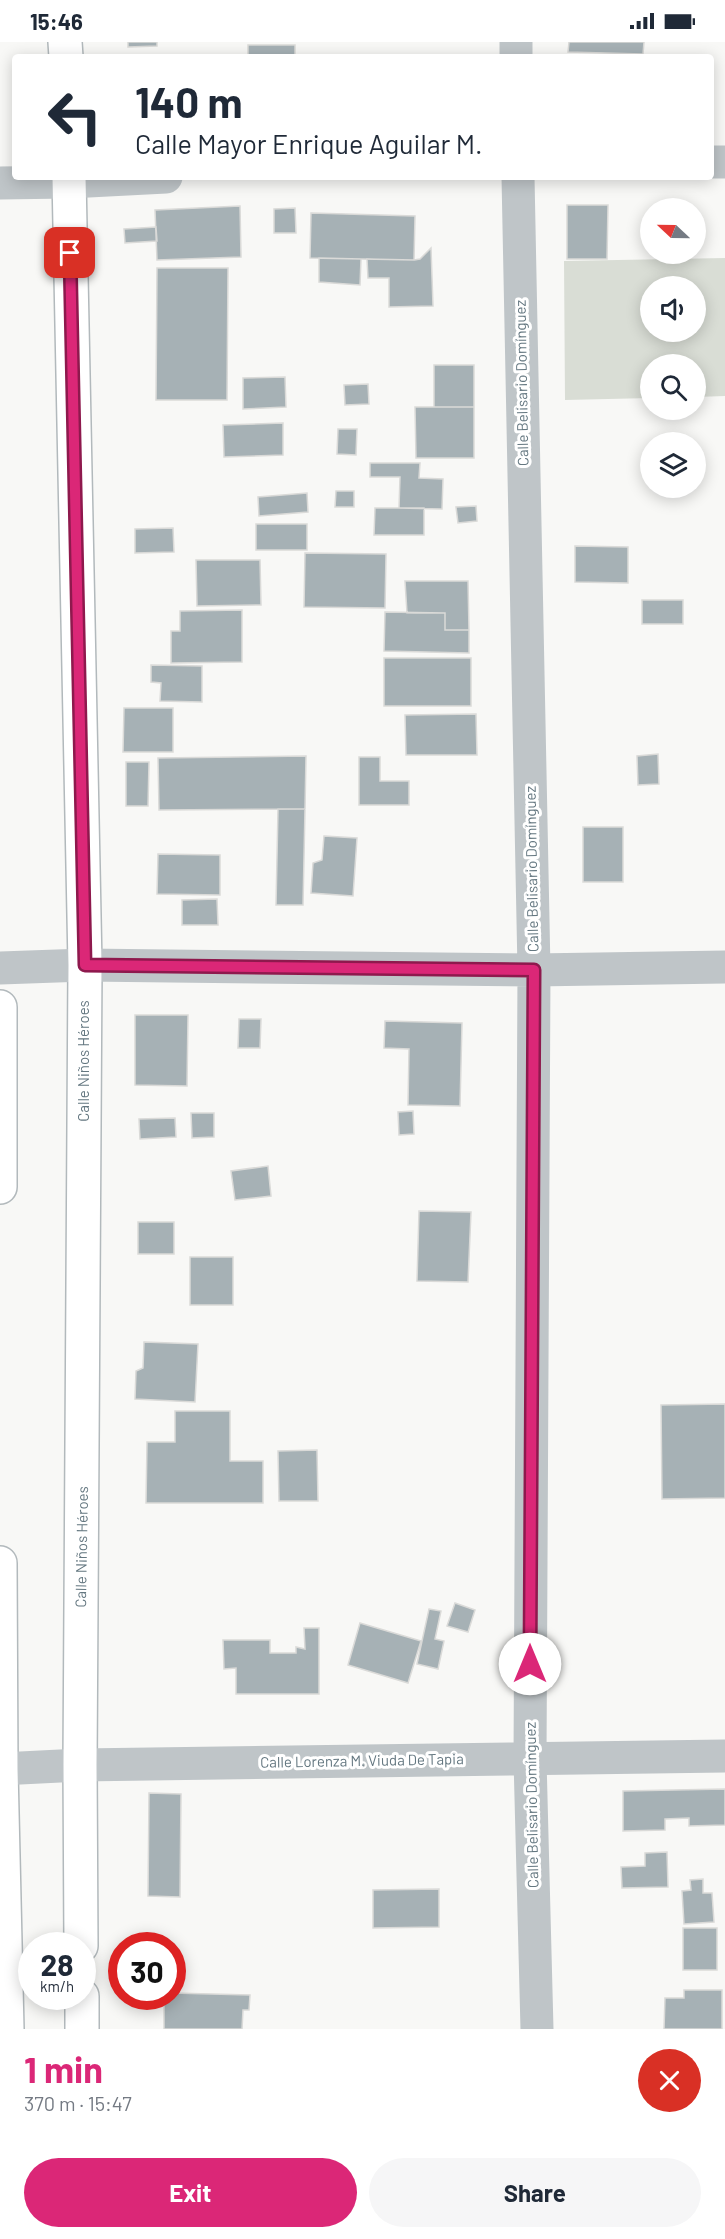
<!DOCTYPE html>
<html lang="en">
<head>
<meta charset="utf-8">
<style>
  :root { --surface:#fff; --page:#f6f6f7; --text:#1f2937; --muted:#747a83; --accent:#db2777 }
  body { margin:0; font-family:Barlow,sans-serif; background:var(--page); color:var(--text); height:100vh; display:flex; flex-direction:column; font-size:22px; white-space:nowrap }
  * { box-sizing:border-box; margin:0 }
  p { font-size:20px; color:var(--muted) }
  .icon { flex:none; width:33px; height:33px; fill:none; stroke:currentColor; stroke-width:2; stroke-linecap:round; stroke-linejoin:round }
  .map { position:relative; height:1987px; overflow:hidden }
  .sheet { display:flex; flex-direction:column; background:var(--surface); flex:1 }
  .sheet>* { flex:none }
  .guide { position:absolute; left:12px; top:12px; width:702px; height:126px; border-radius:6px; box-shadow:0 3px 15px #0003; background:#fff; color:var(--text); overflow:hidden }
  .needle { width:39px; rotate:292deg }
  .fabs { position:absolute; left:640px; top:156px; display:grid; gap:12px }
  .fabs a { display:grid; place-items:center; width:66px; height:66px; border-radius:50%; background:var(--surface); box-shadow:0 3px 15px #0003; font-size:30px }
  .speed { position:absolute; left:18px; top:1890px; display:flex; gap:12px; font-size:30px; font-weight:700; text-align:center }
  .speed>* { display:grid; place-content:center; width:78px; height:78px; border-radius:50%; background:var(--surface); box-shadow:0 3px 15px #0003; line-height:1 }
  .speed small { font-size:15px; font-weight:400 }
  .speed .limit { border:9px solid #d22; background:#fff; color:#111 }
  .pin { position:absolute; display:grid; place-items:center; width:51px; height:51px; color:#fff; margin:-26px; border-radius:12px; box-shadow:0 3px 9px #0006 }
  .me { position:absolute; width:66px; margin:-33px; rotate:0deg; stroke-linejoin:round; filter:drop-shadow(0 0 4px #0008) }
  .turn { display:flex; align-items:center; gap:21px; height:126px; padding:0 24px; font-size:27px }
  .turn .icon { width:78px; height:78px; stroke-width:2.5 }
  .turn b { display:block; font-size:42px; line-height:51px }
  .round { display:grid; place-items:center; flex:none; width:63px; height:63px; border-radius:32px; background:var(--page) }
  .head { display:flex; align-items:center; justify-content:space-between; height:102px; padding:0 24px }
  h1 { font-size:36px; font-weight:700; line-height:45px; color:var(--accent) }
  .action { display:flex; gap:12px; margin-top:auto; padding:12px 24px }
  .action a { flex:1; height:69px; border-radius:36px; background:var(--accent); color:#fff; font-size:24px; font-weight:700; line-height:69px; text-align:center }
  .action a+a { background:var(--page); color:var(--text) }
  .status { display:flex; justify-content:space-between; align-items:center; height:42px; padding:0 30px; background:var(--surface); direction:ltr }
  .status svg { height:16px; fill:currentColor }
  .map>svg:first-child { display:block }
</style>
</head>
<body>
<div class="status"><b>15:46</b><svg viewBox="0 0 49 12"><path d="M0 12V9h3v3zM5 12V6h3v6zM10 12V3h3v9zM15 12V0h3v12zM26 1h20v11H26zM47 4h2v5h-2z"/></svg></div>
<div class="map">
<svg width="725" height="1987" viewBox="0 0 725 1987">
  <rect width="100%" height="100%" fill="#f8f8f6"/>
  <path fill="#d9ddd5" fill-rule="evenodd" d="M725 216V354L696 355V322H651V356L565 358 564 219ZM651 244H696V290H651Z"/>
  <path fill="#a6b1b5" stroke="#dadad8" stroke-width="1.5" d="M128 0H157V4L128 5Z
    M569 0H644L643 12 568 10Z
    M248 3H295V15H248Z
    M567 163H608L607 217H567Z
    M240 164 241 215 157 218 155 168Z
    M295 166 296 191H274V167Z
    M311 171 415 174 414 218 310 216Z
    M156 185 157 199 125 201 124 187Z
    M431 206 433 264 389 265V236H368L367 217 414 218 420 217Z
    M319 216 361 217 360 243 319 240Z
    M157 226H228L227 358H156Z
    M434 323H474V365H434Z
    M285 335 286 365 243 367V336Z
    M368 342 369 362 345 363 344 343Z
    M415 365H474V416H416Z
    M283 381V413L224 415 223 383Z
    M338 387H357L356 413 337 412Z
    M370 421H420L419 436 443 437 442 467 399 466 400 435H370Z
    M336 449H354V465H335Z
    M307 451 308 470 259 474 258 455Z
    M476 464 477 479 458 481 456 465Z
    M375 466H424V493H374Z
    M256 482H307V508H256Z
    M173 486 174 510 135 511V487Z
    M575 504 628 505V541L575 540Z
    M305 511 386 512 385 566 304 565Z
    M196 518H260L261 563 197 564Z
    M405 539H468L469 588H445V571H407Z
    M642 558H683V582H642Z
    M242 568V620L171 621V589H180V569Z
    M385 570 445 571V588H469V611L384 609Z
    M384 616H471V664H384Z
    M151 623 202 624V660L160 659 161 641 151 640Z
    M124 666H173V710H123Z
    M476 672 477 713H406L405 673Z
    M658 712 659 742 638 743 637 714Z
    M306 714 305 767 159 768 158 716Z
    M359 715H380V739H409V763H359Z
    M126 720H149L148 764H126Z
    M278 767H305L303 863H276Z
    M583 785H623V840H583Z
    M324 794 357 796 353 854 311 851 313 821 322 818Z
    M158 812 220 813V853L157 852Z
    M217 857 218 883H182V858Z
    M135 973H188L187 1044 135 1043Z
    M239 977H261L260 1006H238Z
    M385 979 462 981 460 1064 408 1063 409 1007 384 1006Z
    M413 1069 414 1092 399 1093 398 1070Z
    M191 1071H214V1095L192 1096Z
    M175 1076 176 1095 140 1097 139 1077Z
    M268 1124 271 1154 235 1158 231 1129Z
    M419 1169 471 1170 468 1240 417 1239Z
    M138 1180H174V1212H138Z
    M190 1215H233V1263H190Z
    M144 1300 198 1302 195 1360 135 1357 136 1329 143 1326Z
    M725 1362V1456L662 1457 661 1363Z
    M175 1369H230V1419H263V1461H146L147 1400H175Z
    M317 1408 318 1459H279L278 1409Z
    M455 1561 475 1568 468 1590 447 1584Z
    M429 1567 441 1569 435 1597 444 1599 438 1627 417 1622Z
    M360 1581 421 1599 408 1641 348 1623Z
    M304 1586H319V1652H236V1626L224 1627 223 1598H270V1611H296V1605L305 1607Z
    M725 1747V1783L689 1784V1776L665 1777V1788L623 1789V1749Z
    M149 1751 181 1752 180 1855 148 1854Z
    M667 1810 668 1845 622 1846 621 1825 645 1824V1811Z
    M703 1837V1851H712L714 1880 684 1882 682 1849 691 1848 690 1838Z
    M439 1847V1885L373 1886V1848Z
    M683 1886H717V1928H683Z
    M684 1948H722V1987H664L665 1956H684Z
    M172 1951 250 1953 249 1968H243L242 1987H164V1954H172Z"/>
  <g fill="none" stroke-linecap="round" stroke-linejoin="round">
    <g stroke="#b2b9bc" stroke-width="36">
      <path id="secondary" d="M65 0 66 15
        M69 135 85 923 80 1723 81 1904
        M0 965V1145
        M0 1521 1 1727 7 1987
        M82 1954V1987"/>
    </g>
    <path stroke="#bfc5c8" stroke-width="33" d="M516 0V15
      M711 120H725
      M518 135 534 928 530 1717 537 1987
      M0 141 69 140 166 135
      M0 926 85 923 534 928 725 925
      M0 1727 80 1723 725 1714"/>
    <use href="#secondary" stroke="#fff" stroke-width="33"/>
  </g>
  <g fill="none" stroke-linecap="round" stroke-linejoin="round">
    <g stroke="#8e194d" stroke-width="15">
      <path id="route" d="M70 211 85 923 534 928 530 1622"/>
    </g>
    <use href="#route" stroke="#db2777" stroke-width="10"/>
  </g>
  <g text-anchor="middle" stroke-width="6" stroke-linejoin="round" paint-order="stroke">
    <g font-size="15" fill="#647780" stroke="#fff">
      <text transform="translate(522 341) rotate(-91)" y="5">Calle Belisario Domínguez</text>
      <text transform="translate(532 827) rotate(-91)" y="5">Calle Belisario Domínguez</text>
      <text transform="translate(84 1019) rotate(-90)" y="5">Calle Niños Héroes</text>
      <text transform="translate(82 1505) rotate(-89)" y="5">Calle Niños Héroes</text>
      <text transform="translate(362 1719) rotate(-1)" y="5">Calle Lorenza M. Viuda De Tapia</text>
      <text transform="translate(532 1763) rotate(-91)" y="5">Calle Belisario Domínguez</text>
    </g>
  </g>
</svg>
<div class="fabs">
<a><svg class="needle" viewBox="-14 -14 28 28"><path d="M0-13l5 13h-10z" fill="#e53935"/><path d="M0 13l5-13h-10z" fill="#747a83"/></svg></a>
<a><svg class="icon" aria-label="sound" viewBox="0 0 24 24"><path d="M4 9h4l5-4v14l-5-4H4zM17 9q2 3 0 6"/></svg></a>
<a><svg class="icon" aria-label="search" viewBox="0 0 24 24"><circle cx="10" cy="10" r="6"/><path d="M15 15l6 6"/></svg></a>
<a><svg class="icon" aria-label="layers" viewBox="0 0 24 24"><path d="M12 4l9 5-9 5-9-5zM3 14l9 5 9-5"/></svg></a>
</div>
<div class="speed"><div>28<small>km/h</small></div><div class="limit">30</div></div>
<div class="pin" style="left:70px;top:211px;background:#d93025"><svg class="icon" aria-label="arrive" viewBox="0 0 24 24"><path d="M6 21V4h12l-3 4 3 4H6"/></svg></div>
<svg class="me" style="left:530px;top:1622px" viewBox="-20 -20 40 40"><circle r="19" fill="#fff"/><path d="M0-13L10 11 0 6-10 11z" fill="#db2777"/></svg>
<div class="guide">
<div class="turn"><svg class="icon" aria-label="left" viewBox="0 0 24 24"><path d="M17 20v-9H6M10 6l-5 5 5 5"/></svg><div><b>140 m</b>Calle Mayor Enrique Aguilar M.</div></div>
</div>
</div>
<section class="sheet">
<div class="head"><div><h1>1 min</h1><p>370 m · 15:47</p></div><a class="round" style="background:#d93025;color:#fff"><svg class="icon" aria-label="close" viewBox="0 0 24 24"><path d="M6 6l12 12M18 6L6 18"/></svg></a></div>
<div class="action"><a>Exit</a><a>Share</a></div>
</section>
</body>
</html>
